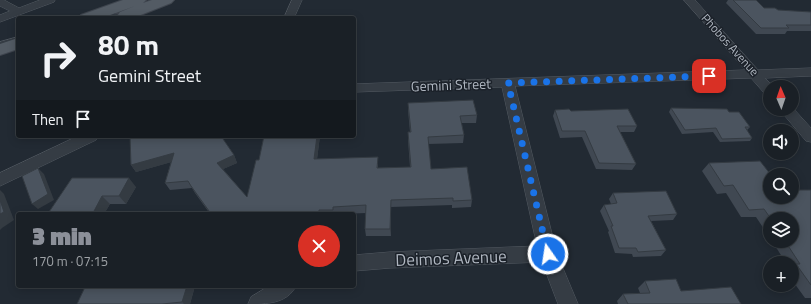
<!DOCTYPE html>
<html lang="en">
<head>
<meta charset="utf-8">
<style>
  :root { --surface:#1a2026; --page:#23282e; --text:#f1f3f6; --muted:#9fa3a7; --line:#383e43; --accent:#8c9099 }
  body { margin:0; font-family:"Titillium Web",sans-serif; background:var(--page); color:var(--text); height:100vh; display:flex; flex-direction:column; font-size:15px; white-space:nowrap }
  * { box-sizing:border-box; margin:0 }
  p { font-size:13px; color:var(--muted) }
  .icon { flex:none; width:22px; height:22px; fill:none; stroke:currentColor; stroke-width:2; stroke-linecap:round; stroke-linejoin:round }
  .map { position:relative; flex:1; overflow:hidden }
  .drawer { position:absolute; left:16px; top:212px; width:340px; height:76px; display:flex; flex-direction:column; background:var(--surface); border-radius:4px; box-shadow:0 2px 10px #0003,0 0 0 1px var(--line) }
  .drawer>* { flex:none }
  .banner { position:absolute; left:16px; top:16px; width:340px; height:122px; border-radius:4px; box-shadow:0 2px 10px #0003,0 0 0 1px var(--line); background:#1a2026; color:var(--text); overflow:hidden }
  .needle { width:26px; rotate:358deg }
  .fabs { position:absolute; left:763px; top:80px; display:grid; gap:8px }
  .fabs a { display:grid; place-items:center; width:36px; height:36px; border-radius:50%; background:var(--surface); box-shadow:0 2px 10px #0003,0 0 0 1px var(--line); font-size:20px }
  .pin { position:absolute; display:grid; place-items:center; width:34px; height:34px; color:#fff; margin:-17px; border-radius:8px; box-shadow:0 2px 6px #0006 }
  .me { position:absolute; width:44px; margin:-22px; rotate:347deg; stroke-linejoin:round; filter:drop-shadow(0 0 3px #0008) }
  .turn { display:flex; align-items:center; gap:14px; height:84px; padding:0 16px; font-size:18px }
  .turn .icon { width:52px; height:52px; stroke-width:2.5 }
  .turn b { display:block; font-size:28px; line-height:34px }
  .then { display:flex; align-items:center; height:38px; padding:0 16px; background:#0003; gap:8px; font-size:15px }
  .round { display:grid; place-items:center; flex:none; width:42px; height:42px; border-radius:21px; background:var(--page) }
  .summary { display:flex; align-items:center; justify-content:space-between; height:68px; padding:0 16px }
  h1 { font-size:24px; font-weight:800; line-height:30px; color:var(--accent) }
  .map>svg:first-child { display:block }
</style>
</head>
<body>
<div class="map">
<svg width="811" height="304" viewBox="0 0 811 304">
  <rect width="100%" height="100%" fill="#222a33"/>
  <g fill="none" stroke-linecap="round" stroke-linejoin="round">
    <g stroke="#535a62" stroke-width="1">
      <path id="lane" d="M18 37V41L0 46V42Z"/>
    </g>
    <g stroke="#535a62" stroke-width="1">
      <path id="street" d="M0 0H4L19 8 40 0H55L54 2 0 22V15L10 11 0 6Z
        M292 0H302L294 18H284Z
        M684 0H695L758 70 811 68V76L765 78 774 87H770V95L765 94 751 78 515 86 557 254 578 304H558L542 262 390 268 354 271V255L390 252 537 246 502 87 354 92V84L745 70Z
        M107 8 111 9 119 18H108L102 11Z
        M792 107 811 128V142L806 141 779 109H792Z
        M78 136H98L96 140 0 186V173Z
        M269 286H296C287 304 266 304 248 304L251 297Z"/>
    </g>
    <g stroke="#3f454e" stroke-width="2">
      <path id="primary" d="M123 0H146L143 3 152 0H174L171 3 133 18H120L118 15 120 12 135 6 102 18H79L81 15Z
        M18 38V49L0 55V44Z"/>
    </g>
    <use href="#lane" fill="#353c44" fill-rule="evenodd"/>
    <use href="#street" fill="#353c44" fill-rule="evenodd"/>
    <use href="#primary" fill="#535b64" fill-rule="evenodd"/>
  </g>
  <path fill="#404852" d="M728 0H756L764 8 778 10 811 12V31H787L785 34H756L726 3Z
    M408 103 477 115 476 123H461L464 135 463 143 428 144 431 169 472 200 471 207 452 208V205L391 207V236H366L365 229 366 213 341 214H205L208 211 195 193 192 188 170 190 165 183 171 162 136 172 131 165 130 136H223L224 138H222L234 155 237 163 223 169 247 197 259 160 264 137H255V136H320L317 159 378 164V168L410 167 408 140V132H410L408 110Z
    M671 108 729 112 750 127 747 130 752 138 750 141 720 142 713 132 682 134 669 112Z
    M555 110 571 111 637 126 634 132H620L636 164 632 170 596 169 582 137 560 138 553 116Z
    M709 163 770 197 811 190V298H805L792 280V263H786L772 241H792V219H770V238L756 217H741L726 193 717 194 702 171Z
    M72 178 136 187 126 204H110L104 214H51L49 212Z
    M613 193 677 214 673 220 651 221 666 250 661 256 633 257 632 254 615 253 608 232 609 231 600 211 604 205 611 204 609 199Z
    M645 281 681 291 741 304H618L617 301 623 294 640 293 638 288Z
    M195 286 190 304H77Z"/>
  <path fill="#343b42" d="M317 136H320L316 167 314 159Z
    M174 153 179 160 136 172 131 165Z
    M234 155 237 163 221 170 217 163Z
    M38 168 44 174 54 200 38 209 32 204Z
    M129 178 136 187 126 204 119 196Z
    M0 190 4 194 14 220 2 228 0 230Z
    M102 196 110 204 104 214H94L93 213Z
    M391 200V236L390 229Z
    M187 286H195L190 304H184L182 302Z"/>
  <path fill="#4b545f" stroke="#343b42" d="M733 0H756L764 8H775L778 10 811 12V25H786L789 28H761Z
    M473 100 477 115 460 116 464 135 428 137 431 169 467 167 472 200 453 201V198L391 200 390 229H365L366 205 333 207V210H319V214H205L209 211 191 186 188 181 165 183 174 153 131 165 130 136H221L234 155 217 163 247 197 256 160H259L264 136H317L314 159 378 157 377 168 411 167 408 132H411L408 103Z
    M671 108 727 109 729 112H739L750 127H745L752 138 722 139 716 128 685 130Z
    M569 109 571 111 628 109 637 126H617L636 164 599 163 585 131H562L555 110Z
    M760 161 771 175H770V197H792V190H811V285L796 264H800L785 241H792V219H771L764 209 749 210 733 185 724 186 709 163Z
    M38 168 48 194 32 204 22 176Z
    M72 178H129L119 196H102L93 213 49 212Z
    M666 191 677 214 648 216 666 250 638 252 636 248H619L611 226H613L604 205 617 203 613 193Z
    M0 200 4 212 0 214Z
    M676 279 681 291 731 287 741 304H628L623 294 650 293 645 281Z
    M107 286H187L182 302 162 304H77L85 287Z"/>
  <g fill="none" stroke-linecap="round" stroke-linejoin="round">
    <path stroke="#1a73e8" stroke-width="7" stroke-dasharray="0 12.6" d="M548 254 508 83 709 76"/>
  </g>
  <g text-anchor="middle" stroke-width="3" stroke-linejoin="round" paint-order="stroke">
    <g font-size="12" fill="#b0b7c1" stroke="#1b2129">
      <text transform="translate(730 45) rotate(48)" y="4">Phobos Avenue</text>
    </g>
    <g font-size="14" fill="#b0b7c1" stroke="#1b2129">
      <text transform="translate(451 85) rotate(-2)" y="5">Gemini Street</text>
    </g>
    <g font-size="17" fill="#b0b7c1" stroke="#1b2129">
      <text transform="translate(451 258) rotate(-2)" y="6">Deimos Avenue</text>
    </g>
  </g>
</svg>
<div class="fabs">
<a><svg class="needle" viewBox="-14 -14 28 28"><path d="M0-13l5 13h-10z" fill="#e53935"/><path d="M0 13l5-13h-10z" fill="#9fa3a7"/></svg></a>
<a><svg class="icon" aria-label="sound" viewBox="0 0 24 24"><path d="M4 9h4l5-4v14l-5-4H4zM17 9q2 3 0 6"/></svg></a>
<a><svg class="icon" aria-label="search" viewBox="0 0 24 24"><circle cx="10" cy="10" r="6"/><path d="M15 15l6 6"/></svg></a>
<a><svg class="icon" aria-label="layers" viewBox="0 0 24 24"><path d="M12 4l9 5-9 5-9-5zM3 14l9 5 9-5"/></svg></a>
<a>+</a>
</div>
<div class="pin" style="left:709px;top:76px;background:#d93025"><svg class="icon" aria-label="arrive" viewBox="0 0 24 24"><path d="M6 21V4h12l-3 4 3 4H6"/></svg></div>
<svg class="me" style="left:548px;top:254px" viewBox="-20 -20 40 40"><circle r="17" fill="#1a73e8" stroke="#fff" stroke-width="3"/><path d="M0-11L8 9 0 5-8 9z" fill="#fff"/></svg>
<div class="banner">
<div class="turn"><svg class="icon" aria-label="right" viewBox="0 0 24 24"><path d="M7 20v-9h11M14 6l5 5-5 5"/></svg><div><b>80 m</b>Gemini Street</div></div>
<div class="then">Then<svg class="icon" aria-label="arrive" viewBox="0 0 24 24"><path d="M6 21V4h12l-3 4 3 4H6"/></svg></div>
</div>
<section class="drawer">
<div class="summary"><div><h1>3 min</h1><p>170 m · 07:15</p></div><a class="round" style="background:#d93025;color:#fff"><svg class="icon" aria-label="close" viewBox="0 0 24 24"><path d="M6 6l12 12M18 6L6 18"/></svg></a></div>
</section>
</div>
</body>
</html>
